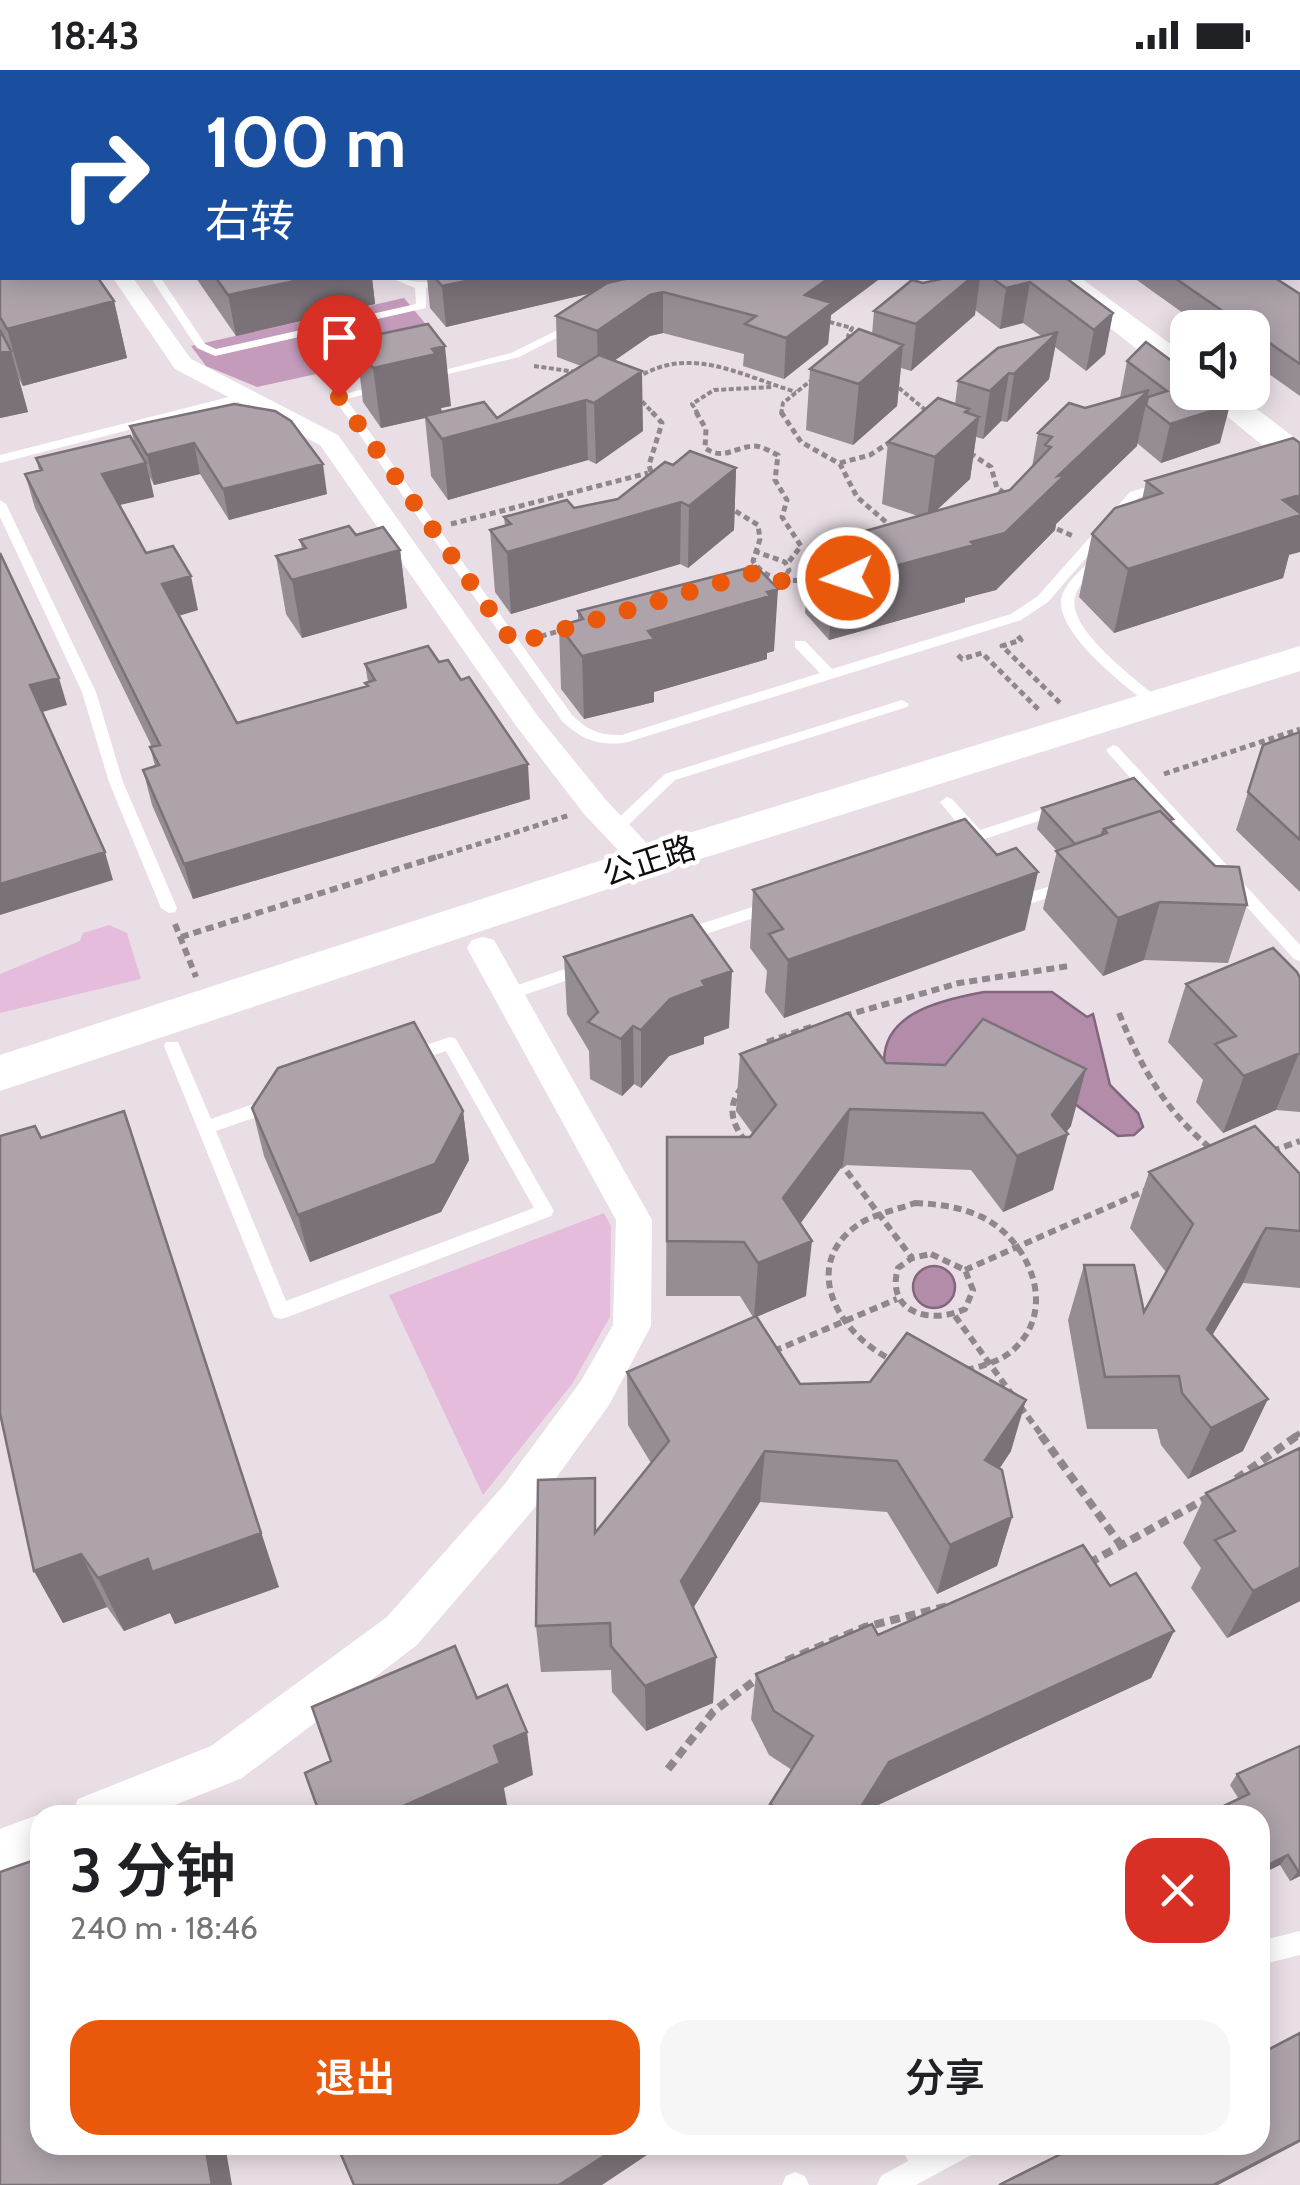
<!DOCTYPE html>
<html lang="zh">
<head>
<meta charset="utf-8">
<style>
  :root { --surface:#fff; --page:#f6f6f6; --text:#202124; --muted:#757577; --accent:#ea580c }
  body { margin:0; font-family:Cabin,"Noto Sans SC",sans-serif; background:var(--page); color:var(--text); height:100vh; display:flex; flex-direction:column; font-size:38px; white-space:nowrap }
  * { box-sizing:border-box; margin:0 }
  p { font-size:32px; color:var(--muted) }
  .icon { flex:none; width:55px; height:55px; fill:none; stroke:currentColor; stroke-width:2; stroke-linecap:round; stroke-linejoin:round }
  .map { position:relative; flex:1; overflow:hidden }
  .side { position:absolute; left:30px; top:1735px; width:1240px; height:350px; display:flex; flex-direction:column; background:var(--surface); border-radius:30px; box-shadow:0 5px 25px #0003 }
  .side>* { flex:none }
  .guide { position:absolute; left:0px; top:0px; width:1300px; height:210px; box-shadow:0 5px 25px #0003; background:#1a4fa0; color:#fff; overflow:hidden }
  .tools { position:absolute; left:1170px; top:240px; display:grid; gap:20px }
  .tools a { display:grid; place-items:center; width:100px; height:100px; border-radius:20px; background:var(--surface); box-shadow:0 5px 25px #0003; font-size:50px }
  .pin { position:absolute; display:grid; place-items:center; width:85px; height:85px; color:#fff; margin:-102px -42px; border-radius:50% 50% 50% 0; rotate:-45deg; box-shadow:0 0 10px #0007 }
  .pin .icon { rotate:45deg }
  .me { position:absolute; width:110px; margin:-55px; rotate:267deg; stroke-linejoin:round; filter:drop-shadow(0 0 8px #0008) }
  .turn { display:flex; align-items:center; gap:35px; height:210px; padding:0 40px; font-size:45px }
  .turn .icon { width:130px; height:130px; stroke-width:2.5 }
  .turn b { display:block; font-size:70px; line-height:85px }
  .round { display:grid; place-items:center; flex:none; width:105px; height:105px; border-radius:30px; background:var(--page) }
  .overview { display:flex; align-items:center; justify-content:space-between; height:170px; padding:0 40px }
  h1 { font-size:60px; font-weight:600; line-height:75px }
  .primary-button { display:flex; gap:20px; margin-top:auto; padding:20px 40px }
  .primary-button a { flex:1; height:115px; border-radius:30px; background:var(--accent); color:#fff; font-size:40px; font-weight:600; line-height:115px; text-align:center }
  .primary-button a+a { background:var(--page); color:var(--text) }
  .status { display:flex; justify-content:space-between; align-items:center; height:70px; padding:0 50px; background:var(--surface); direction:ltr }
  .status svg { height:28px; fill:currentColor }
  .map>svg:first-child { display:block }
</style>
</head>
<body>
<div class="status"><b>18:43</b><svg viewBox="0 0 49 12"><path d="M0 12V9h3v3zM5 12V6h3v6zM10 12V3h3v9zM15 12V0h3v12zM26 1h20v11H26zM47 4h2v5h-2z"/></svg></div>
<div class="map">
<svg width="1300" height="2115" viewBox="0 0 1300 2115">
  <rect width="100%" height="100%" fill="#eadee6"/>
  <path fill="#e5bcdb" d="M109 855 127 863 141 909 0 943V904L80 871 83 863Z
    M604 1143 611 1156 610 1247 572 1314 483 1425 389 1225Z"/>
  <path fill="#c49bba" d="M404 228 444 276 257 317 206 296 191 276Z"/>
  <path fill="#b38caa" stroke="#82667c" stroke-width="2.5" d="M984 922H1052L1087 947 1093 944 1110 1015 1138 1043 1143 1057 1134 1065 1118 1066 1064 1026 944 1017 885 1001C876 944 940 930 984 922Z
    M913 1217a21 21 0 1 1 42 0a21 21 0 1 1-42 0Z"/>
  <g fill="none" stroke-linecap="round" stroke-linejoin="round">
    <path stroke="#90878d" stroke-width="4" stroke-dasharray="5 2.5" stroke-linecap="butt" d="M822 250 852 258 848 266 852 273
      M534 296 576 302
      M637 308C690 274 742 306 796 322
      M893 313 929 343
      M637 326 654 344
      M698 344 692 334 714 320 773 317
      M781 344 783 333 814 308"/>
    <path stroke="#90878d" stroke-width="5" stroke-dasharray="6 4" stroke-linecap="butt" d="M652 342 662 353 649 395 653 409
      M696 342 706 359 705 378C724 391 734 377 754 376 762 376 771 382 778 385L775 410 787 430 782 447 801 476 787 494
      M781 342 801 372 840 394 857 427 894 459
      M970 383 991 397 997 418 1010 427
      M840 393 870 385 892 371
      M727 436 758 455 760 469 753 491C768 513 790 511 814 510
      M451 454 648 403
      M1048 455 1073 466
      M754 481 785 492 789 500 783 510
      M1018 566 1021 570 1002 576 1060 633
      M531 569 563 560
      M958 585 962 589 982 583 1039 640
      M1164 704 1300 659
      M428 790 570 745"/>
    <path stroke="#90878d" stroke-width="6" stroke-dasharray="8 5" stroke-linecap="butt" d="M175 854 196 907
      M181 867 436 787
      M1119 943C1140 996 1167 1044 1213 1080
      M844 946 959 913 1069 896
      M767 972 814 956
      M742 1017C727 1036 731 1052 745 1071
      M1272 1081 1300 1071
      M839 1091 912 1188
      M915 1133C938 1134 961 1137 982 1147 1027 1169 1057 1234 1018 1275 1006 1289 989 1294 971 1299 878 1325 772 1205 864 1151 879 1143 899 1139 915 1133Z
      M931 1184 965 1200 973 1220 965 1239C931 1255 885 1243 898 1198L912 1188Z
      M965 1200 1149 1119
      M955 1246 1013 1326
      M774 1281 897 1229
      M1020 1336 1043 1367
      M1294 1367 1300 1363"/>
    <path stroke="#90878d" stroke-width="8" stroke-dasharray="10 6" stroke-linecap="butt" d="M1041 1365 1123 1478
      M1236 1409 1298 1365
      M1089 1493 1209 1427
      M786 1591 865 1557 948 1536
      M668 1699 713 1642 762 1605"/>
    <path fill="#fff" fill-rule="evenodd" d="M1048 0H1058L1059 2H1050Z
      M151 208H161L205 274 216 279 416 234 415 218 391 208C401 208 409 211 418 212 429 213 443 207 454 208L426 218V238L215 286 197 278Z
      M572 253 582 255 519 287 427 309 421 306 511 283Z
      M382 314 388 317 386 319 346 329 572 645C587 660 600 666 622 665L820 603 795 577V571H805L832 599 1011 544 1038 526 1130 422 1163 412 1169 416 1138 428 1048 532 1021 550 628 672C602 677 581 670 562 651L333 327Z
      M245 323 249 325V329L0 393V385Z
      M0 430 6 434 96 622 123 712 177 838 175 842 169 843 161 838 109 712 82 622 0 447Z
      M1098 486 1105 490C1096 501 1078 513 1075 527 1067 560 1137 610 1159 629V635H1149C1125 615 1048 558 1063 523 1069 509 1084 498 1093 487Z
      M902 630 909 634 907 637 675 710 620 763H610L607 759 665 704Z
      M1113 675 1118 677 1300 875V891L1294 889 1108 683 1106 680Z
      M947 727 952 729 980 760 1060 734 1067 739 1065 742 961 777 953 772 967 765 940 732Z
      M1018 807 1024 808 1035 821 1067 811 1075 816 1073 820 1032 833 1026 832 1010 812Z
      M771 831 779 836 777 840 682 872 674 866 676 862Z
      M586 892 592 894 594 898 592 902 509 930 501 924 503 920Z
      M450 967 456 969 551 1136 554 1141 551 1146 288 1247 281 1249 274 1247 164 976 166 972H178L211 1049 273 1027 282 1034 279 1039 216 1061 286 1231 534 1138 446 981 411 992 403 986 405 982Z
      M1300 1861V1885L1260 1895V1871Z
      M900 2075H927L929 2080 938 2075H977L973 2084 916 2115H877L881 2106 908 2091Z
      M795 2102 805 2106 809 2115H782L786 2106Z"/>
    <path fill="#fff" fill-rule="evenodd" d="M113 208H133L191 289 338 365 537 645 606 730 657 784 661 791 657 798H635L584 744 517 657 320 375 175 299Z
      M483 867 494 870 652 1150 651 1256 609 1335 532 1441 417 1575 242 1708 150 1745H71L78 1729 211 1676 387 1547 504 1415 581 1311 613 1255 616 1150 467 878 472 870Z
      M40 1744V1790L0 1805V1759Z"/>
    <path stroke="#fff" stroke-width="45" d="M894 2 906 0
      M939 2 951 0"/>
    <path fill="#fff" fill-rule="evenodd" d="M801 0H829L830 2H803Z
      M1047 208H1081L1188 287V313L1176 310Z
      M1197 322H1235L1300 372V399L1288 396Z
      M1300 576V601L662 801 0 1021V985L630 781Z"/>
  </g>
  <path fill="#968c93" d="M328 0H758V2H328Z
    M0 170 114 231 127 288 23 316 19 309 28 342 0 348Z
    M196 208H372L375 234 236 266Z
    M427 208H889L878 210 831 245 828 274 784 309 743 296 744 284 663 263 650 266 615 290 643 361 596 394 588 390 448 430 431 406 425 348 381 358 363 332 356 273 375 269V265L451 336 441 338 442 342 497 348 581 296 557 287 556 246 591 223 446 257 430 238Z
    M946 208H1066L1113 243 1105 284 1086 301 1055 277 1049 309 1007 352 1001 351 983 369 976 367 970 409 936 441 1010 420 1032 397 1038 363 1085 338 1120 328 1127 291 1146 272 1220 373 1161 393 1137 373V376L1056 454 1055 460 996 520 965 528V532L829 570 805 543 809 485 829 480 830 471 918 446 882 434 888 372 955 334 958 311 1041 266 1023 253 1000 259 975 240V245L911 301 901 298 897 336 853 375 806 360 810 299 872 264 874 241 923 213Z
    M1134 208H1275L1300 224V326L1252 292V258H1204Z
    M234 334 327 424 229 450 200 404 154 415 150 407 154 427 120 435 146 483 198 540 179 546 237 653 366 617 365 613 368 612 365 594 530 729 193 829 152 735 143 700 155 696 150 677H152L35 438 25 404 39 400 36 388 134 371 130 356Z
    M673 395 736 398 734 460 688 498 680 494 511 544 495 522 490 460 505 456 504 447 574 438 618 429Z
    M1146 411 1289 485 1283 508 1114 563 1079 527 1092 464 1142 430Z
    M356 465 400 480 407 538 302 568 286 544 276 486 302 479 300 470Z
    M578 541 774 581 767 583V589L654 622V632L584 649 561 619 559 556 578 551Z
    M1300 662V822L1236 760 1263 675Z
    M1042 738 1172 752 1247 835 1228 893 1144 890 1103 906 1043 839 1057 781 1037 759Z
    M753 820 1025 860 784 948 765 922 767 901 750 878Z
    M564 887 729 958 704 967V974L669 986 641 1018 634 1014 622 1026 590 1009 589 981 567 944Z
    M1300 908V1042L1276 1040 1223 1063 1196 1032 1203 1010 1168 972 1186 914Z
    M740 984 886 993 1071 1056 1066 1062 1053 1120 1003 1142 971 1100 843 1095 800 1154 806 1226 756 1247 800 1314 1011 1381 1000 1398 1012 1447 997 1496 937 1524 887 1442 760 1432 693 1538 713 1633 646 1661 612 1622 611 1600 541 1602 536 1556 597 1460 651 1393 628 1355 627 1302 753 1247 740 1226H666L667 1067H750L753 1064 736 1041Z
    M252 1038 463 1041 469 1090 441 1142 310 1192 264 1086Z
    M1149 1102 1300 1104V1218L1243 1213 1212 1265 1243 1381 1188 1409 1161 1375 1157 1359H1087L1068 1250 1084 1195 1144 1242 1166 1202 1130 1158Z
    M0 1343 279 1517 175 1554 170 1543 124 1561 107 1537 63 1553 34 1501Z
    M1300 1378V1531L1227 1568 1191 1518 1201 1498 1183 1473 1206 1423Z
    M1110 1516 1174 1561 1151 1608 878 1735 872 1745H768L770 1734 792 1700 769 1685 751 1649 756 1604 878 1565Z
    M1300 1676V1806L1290 1811 1230 1715 1237 1704Z"/>
  <path fill="#7a7278" d="M692 0H758V2H686Z
    M309 208H372L375 234 236 266 228 225Z
    M480 208H727L663 222V263L650 266 598 302 597 261 639 212 446 257 442 216Z
    M829 208H889L878 210 831 245 828 274 784 309 786 268 805 225Z
    M971 208H980L975 245 911 301 916 254Z
    M1030 212 1023 253 1000 259 1006 218Z
    M114 231 127 288 23 316 7 259Z
    M1113 243 1105 284 1086 301 1094 260Z
    M1058 262 1049 309 1007 352 1014 304Z
    M903 275 897 336 853 375 859 314Z
    M445 276 451 336 441 338 442 344 425 346V348L381 358 373 298Z
    M11 281 28 342 0 348V283Z
    M642 301 643 361 596 394 594 333Z
    M1009 303 1001 351 983 369 990 321Z
    M1149 320 1137 376 1056 454 1055 460 996 520 965 528V532L829 570 834 512 971 472 1058 406Z
    M586 330 588 390 448 430 442 369Z
    M1230 335 1220 373 1161 393 1170 354Z
    M969 339 966 359 979 347 970 409 927 449 935 387 965 342Z
    M194 373 200 404 154 415 147 385Z
    M146 393 154 427 110 437 102 404Z
    M323 394 327 424 229 450 223 419Z
    M736 398 734 460 688 498 689 436Z
    M1300 425V482L1289 485 1283 508 1114 563 1128 499 1283 430Z
    M681 432 680 494 511 544 507 482Z
    M400 480 407 538 302 568 292 510Z
    M191 506 198 540 170 548 162 514Z
    M778 519 774 581 767 583V589L654 622V632L584 649 582 586 648 561Z
    M59 608 67 635 39 643 30 615Z
    M528 694 530 729 193 829 184 794Z
    M105 782 113 810 0 845V814Z
    M1038 802 1025 860 784 948 788 890Z
    M1160 832 1144 890 1103 906 1118 848Z
    M732 901 729 958 704 967V974L669 986 641 1018V960L670 929 702 911Z
    M633 956 634 1014 622 1026 621 969Z
    M1299 983 1276 1040 1223 1063 1244 1006Z
    M1086 999 1071 1056 1063 1066 1068 1064 1053 1120 1003 1142 1017 1086 1052 1045Z
    M850 1039 843 1095 778 1184 783 1128Z
    M124 1041 279 1517 175 1554 170 1543 124 1561 98 1508 148 1489Z
    M463 1041 469 1090 441 1142 310 1192 298 1145Z
    M1266 1158 1243 1213 1185 1312 1207 1259Z
    M812 1171 806 1226 754 1248 758 1193Z
    M1268 1329 1243 1381 1188 1409 1211 1358Z
    M1026 1330 1011 1381 971 1440 985 1390Z
    M765 1381 760 1432 680 1559 681 1511Z
    M1012 1447 997 1496 937 1524 950 1475Z
    M81 1484 107 1537 63 1553 34 1501Z
    M1300 1497V1531L1227 1568 1253 1521Z
    M1174 1561 1151 1608 878 1735 872 1745H856L889 1692Z
    M716 1587 713 1633 646 1661 645 1616Z
    M527 1662 533 1705 504 1718 507 1735 485 1745H383L494 1676Z
    M349 1738 351 1745H333Z
    M1288 1785 1280 1795 1260 1805V1799Z
    M1300 1800V1806L1290 1811 1298 1801Z
    M1300 2070V2072L1218 2115H1213Z
    M205 2075H225L232 2115H212Z
    M621 2075H662L602 2115H559Z"/>
  <path fill="#aea3ab" stroke="#7a7278" stroke-width="2.5" d="M342 0H483L470 2H345Z
    M488 0H692L686 2H491Z
    M2 169V208H98L114 231 7 259 0 247V170Z
    M216 208H309L228 225Z
    M435 208H480L442 216Z
    M629 208H829L805 225 832 233 786 268 745 254 756 246 663 222 650 225 597 261 556 246 607 213Z
    M946 208H971L916 254 874 241 912 210 923 213Z
    M992 208H1066L1113 243 1094 260 1030 212 1006 218Z
    M1175 208H1275L1300 224V294L1252 261V258H1247Z
    M428 254 445 276 432 279 436 284 373 298 356 273 377 268 375 265Z
    M859 259 903 275 859 314 810 299Z
    M0 260 11 281 0 283Z
    M1058 262 1014 304 1009 303 990 321 958 311 998 278Z
    M1146 272 1188 303V322H1214L1230 335 1170 354 1146 335 1148 327 1167 321 1127 291Z
    M599 285 642 301 594 333 586 330 442 369 425 346 484 332 497 348Z
    M1149 320 1058 406 1066 404 1005 463 971 472 974 475 834 512 809 485 836 478 830 471 1010 420 1051 377 1045 375 1052 367 1038 363 1069 333 1085 338Z
    M938 328 969 339 965 342 979 347 935 387 888 372Z
    M234 334 275 341 291 351 323 394 223 419 194 373 147 385 130 356Z
    M130 366 146 393 102 404 146 483 173 476 191 506 162 514 237 653 368 616 365 613 375 610 365 594 428 576 439 592 448 590 461 610 469 607 528 694 184 794 143 700 159 695 150 677 160 675 25 404 42 400 36 388Z
    M1293 368 1300 373V425L1283 430 1300 443V445L1128 499 1092 464 1115 438 1162 423 1146 411Z
    M690 381 736 398 689 436 681 432 507 482 490 460 511 454 504 447 567 430 574 438 618 429 665 392 673 395Z
    M349 456 356 465 383 457 400 480 292 510 276 486 306 478 300 470Z
    M0 483 59 608 30 615 105 782 0 814Z
    M756 496 778 519 767 522 770 526 648 561 654 569 582 586 559 556 583 549 578 541Z
    M1300 662V770L1248 722 1263 675Z
    M1134 708 1173 749 1169 750 1160 741 1104 759 1102 765 1075 774 1042 738Z
    M1160 741 1215 796 1239 797 1247 835 1160 832 1118 848 1056 781 1107 763 1104 759Z
    M965 749 997 785 1016 778 1038 802 788 890 769 864 783 859 753 820Z
    M692 845 732 901 702 911 705 916 670 929 641 960 633 956 621 969 588 952 598 942 564 887Z
    M1273 878 1297 902 1300 908V983L1244 1006 1215 974 1236 966 1186 914Z
    M848 943 886 993 945 995 983 949 1086 999 1052 1045 1068 1064 1017 1086 983 1043 850 1039 783 1128 812 1171 758 1193 744 1172 667 1171V1067H750L776 1035 740 984Z
    M414 952 463 1041 435 1094 298 1145 252 1038 278 998Z
    M124 1041 261 1463 152 1502 148 1489 98 1508 81 1484 34 1501 0 1343V1066L35 1056 41 1068Z
    M1255 1056 1300 1104V1161L1266 1158 1207 1259 1268 1329 1211 1358 1182 1323 1179 1306 1105 1307 1084 1195H1134L1144 1242 1193 1154 1149 1102Z
    M756 1246 800 1314 870 1312 907 1263 1026 1330 985 1390 1002 1400 1012 1447 950 1475 897 1391 765 1381 681 1511 716 1587 645 1616 611 1576 610 1553 536 1556 538 1410 595 1408V1463L669 1371 627 1302Z
    M1300 1378V1497L1253 1521 1215 1470 1235 1461 1206 1423Z
    M1083 1475 1110 1516 1136 1503 1174 1561 889 1692 856 1745H787L770 1734 813 1666 774 1641 756 1604 872 1554 878 1565Z
    M455 1576 477 1628 507 1615 527 1662 494 1676 500 1693 383 1745H351L349 1738 333 1745H320L305 1703 331 1691 312 1637Z
    M1300 1676V1800L1298 1801 1288 1785 1260 1799V1745H1205L1249 1724 1237 1704Z
    M40 1788V2075H205L212 2115H0V1802Z
    M1300 1963V2070L1213 2115H999L1079 2075H1260V1984Z
    M337 2075H621L559 2115H354Z"/>
  <g fill="none" stroke-linecap="round" stroke-linejoin="round">
    <path stroke="#ea580c" stroke-width="18" stroke-dasharray="0 32.4" d="M339 327 514 574 760 501 782 511 848 508"/>
  </g>
  <g text-anchor="middle" stroke-width="9" stroke-linejoin="round" paint-order="stroke">
    <g font-size="32" fill="#100c0f" stroke="#fff">
      <text transform="translate(649 791) rotate(-18)" y="11">公正路</text>
    </g>
  </g>
</svg>
<div class="tools">
<a><svg class="icon" aria-label="sound" viewBox="0 0 24 24"><path d="M4 9h4l5-4v14l-5-4H4zM17 9q2 3 0 6"/></svg></a>
</div>
<div class="pin" style="left:339px;top:327px;background:#d93025"><svg class="icon" aria-label="arrive" viewBox="0 0 24 24"><path d="M6 21V4h12l-3 4 3 4H6"/></svg></div>
<svg class="me" style="left:848px;top:508px" viewBox="-20 -20 40 40"><circle r="17" fill="#ea580c" stroke="#fff" stroke-width="3"/><path d="M0-11L8 9 0 5-8 9z" fill="#fff"/></svg>
<div class="guide">
<div class="turn"><svg class="icon" aria-label="right" viewBox="0 0 24 24"><path d="M7 20v-9h11M14 6l5 5-5 5"/></svg><div><b>100 m</b>右转</div></div>
</div>
<section class="side">
<div class="overview"><div><h1>3 分钟</h1><p>240 m · 18:46</p></div><a class="round" style="background:#d93025;color:#fff"><svg class="icon" aria-label="close" viewBox="0 0 24 24"><path d="M6 6l12 12M18 6L6 18"/></svg></a></div>
<div class="primary-button"><a>退出</a><a>分享</a></div>
</section>
</div>
</body>
</html>
